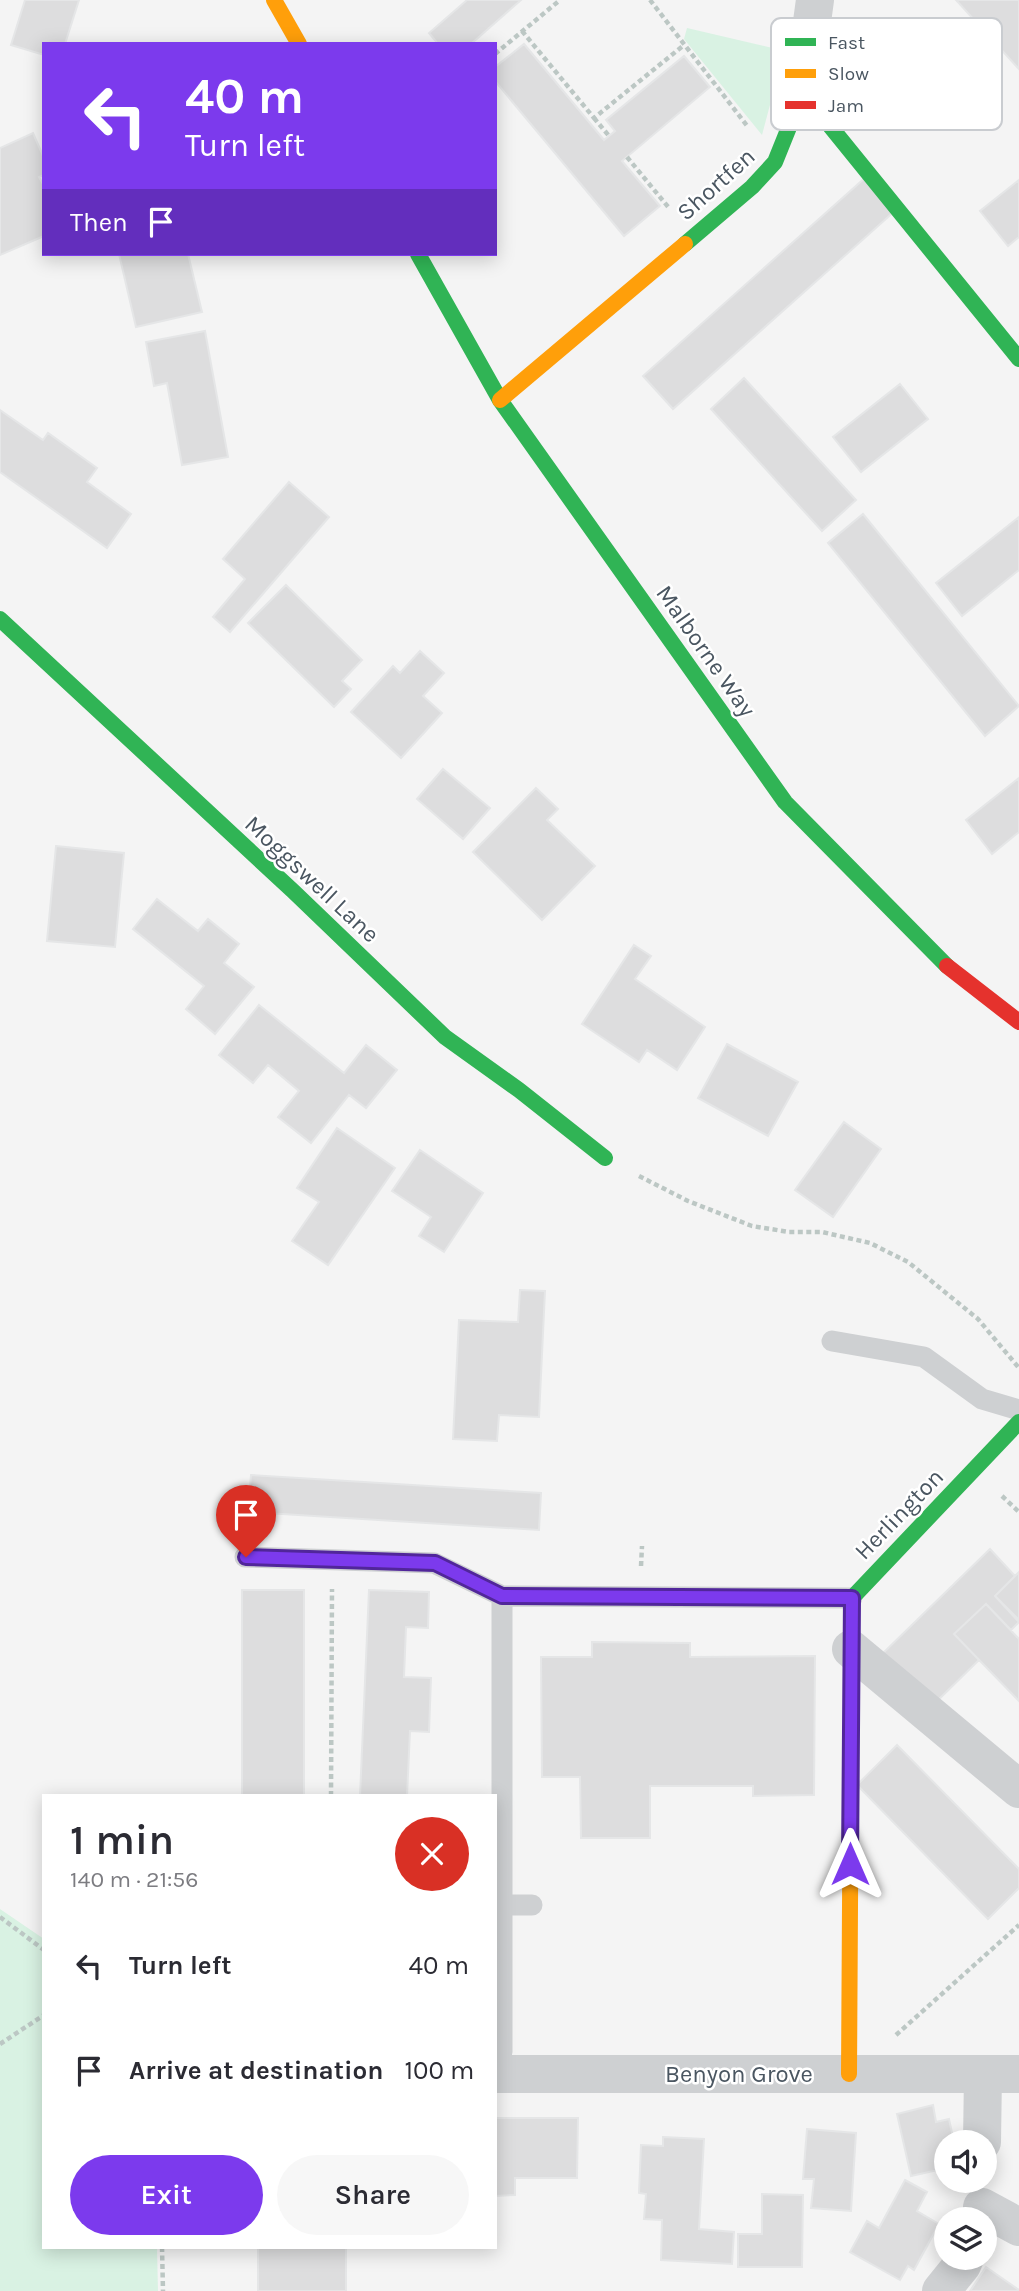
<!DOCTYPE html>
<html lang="en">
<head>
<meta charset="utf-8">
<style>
  :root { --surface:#fff; --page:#f7f7f7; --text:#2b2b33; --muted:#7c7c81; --accent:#7c3aed }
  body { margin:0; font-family:Karla,sans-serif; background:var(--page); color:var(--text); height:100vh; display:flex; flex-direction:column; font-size:26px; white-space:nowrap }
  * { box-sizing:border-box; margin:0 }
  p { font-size:23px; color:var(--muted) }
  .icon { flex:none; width:38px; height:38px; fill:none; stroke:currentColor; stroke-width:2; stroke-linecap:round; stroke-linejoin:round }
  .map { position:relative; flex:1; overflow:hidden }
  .panel { position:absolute; left:42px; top:1794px; width:455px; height:455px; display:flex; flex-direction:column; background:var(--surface); border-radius:0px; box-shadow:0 4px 18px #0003 }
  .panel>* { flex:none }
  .banner { position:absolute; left:42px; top:42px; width:455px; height:214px; border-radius:0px; box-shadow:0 4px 18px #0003; background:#7c3aed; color:#fff; overflow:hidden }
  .fabs { position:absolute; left:934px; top:2130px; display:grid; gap:14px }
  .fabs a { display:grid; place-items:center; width:63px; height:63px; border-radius:50%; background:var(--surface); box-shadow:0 4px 18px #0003; font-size:35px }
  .pin { position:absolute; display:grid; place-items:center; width:60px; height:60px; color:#fff; margin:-72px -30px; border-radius:50% 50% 50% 0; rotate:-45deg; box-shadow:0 0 7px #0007 }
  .pin .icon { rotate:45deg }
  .me { position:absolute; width:77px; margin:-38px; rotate:0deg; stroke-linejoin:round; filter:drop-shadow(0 0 5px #0008) }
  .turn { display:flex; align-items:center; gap:24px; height:147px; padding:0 28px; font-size:32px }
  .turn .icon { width:91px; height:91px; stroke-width:2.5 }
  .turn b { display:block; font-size:49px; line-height:60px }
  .then { display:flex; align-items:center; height:66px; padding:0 28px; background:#0003; gap:14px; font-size:26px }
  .round { display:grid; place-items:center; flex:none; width:74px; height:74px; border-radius:37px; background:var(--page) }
  .headline { display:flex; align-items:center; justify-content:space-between; height:119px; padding:0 28px }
  h1 { font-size:42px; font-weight:600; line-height:52px }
  .button { display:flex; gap:14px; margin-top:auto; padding:14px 28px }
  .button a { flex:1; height:80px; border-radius:42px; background:var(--accent); color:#fff; font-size:28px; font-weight:600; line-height:80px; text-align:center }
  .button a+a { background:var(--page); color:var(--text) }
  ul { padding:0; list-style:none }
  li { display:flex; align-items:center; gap:21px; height:105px; padding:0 28px }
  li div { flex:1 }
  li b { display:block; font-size:26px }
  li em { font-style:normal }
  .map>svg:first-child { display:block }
</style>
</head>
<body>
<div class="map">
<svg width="1019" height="2291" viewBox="0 0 1019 2291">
  <rect width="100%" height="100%" fill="#f4f4f4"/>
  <path fill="#d9f2e3" d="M687 28 781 50 775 86 762 135 684 39Z
    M0 1909 44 1939V2247H157L158 2291H0Z"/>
  <path fill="#ddddde" stroke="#e5e6e7" stroke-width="2" d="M25 0H79L65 44H44V55L11 45Z
    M467 0H521L471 44H438L429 33Z
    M956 0H1019V69Z
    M524 44 604 140 615 131 606 120 684 56 710 87 622 161 660 206 624 236 495 81V67Z
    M33 133 44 158V175L39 177 44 186V236L0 255V148Z
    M866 177 896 210 673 409 643 376Z
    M1019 180V237L1008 246 980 211Z
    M119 254H188L202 312 136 327Z
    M205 331 228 457 182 465 167 383 154 386 146 342Z
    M744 378 856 500 822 531 711 409Z
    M900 384 928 419 861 472 833 437Z
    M0 410 43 440 48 433 97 468 87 482 131 514 107 548 0 472Z
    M289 482 329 517 230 632 213 617 245 579 223 559Z
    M863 514 1019 706 985 736 828 543Z
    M1019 517V570L962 616 936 583Z
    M286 585 362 660 342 681 351 689 334 707 248 623Z
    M420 651 444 673 423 696 442 713 401 758 351 712 393 666 400 673Z
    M443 769 490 808 463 839 417 799Z
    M1019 778V832L992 854 966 820Z
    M536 788 558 809 547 820 595 866 542 920 473 852Z
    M56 846 124 853 115 947 47 941Z
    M157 899 198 931 208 919 239 944 224 963 254 987 215 1034 186 1009 204 986 133 929Z
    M634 945 651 956 635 979 705 1027 677 1070 647 1050 639 1062 582 1024Z
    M259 1005 344 1073 366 1045 397 1070 366 1108 349 1095 311 1143 278 1117 299 1091 268 1065 253 1083 219 1055Z
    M727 1044 798 1082 768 1136 698 1098Z
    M844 1122 881 1149 833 1217 795 1190Z
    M337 1128 395 1168 328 1265 292 1241 319 1202 297 1188Z
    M420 1150 483 1193 444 1252 419 1236 431 1217 392 1191Z
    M520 1290 545 1291 539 1417 499 1415 497 1441 453 1439 459 1320 518 1322Z
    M251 1475 541 1493 539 1530 248 1512Z
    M990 1549 1015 1576 995 1596 1019 1622 1011 1630 986 1604 954 1634 979 1660 931 1707 880 1656Z
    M1019 1572V1620L995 1596Z
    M242 1590H304V1796H242Z
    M369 1590 429 1592 428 1628 406 1627 404 1677 431 1678 429 1732 410 1731 407 1796H360Z
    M986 1604 1019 1639V1701L954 1634Z
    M592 1642 690 1643V1657L815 1656 814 1795 753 1796V1786H650V1838H581L580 1777H542L541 1657H592Z
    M897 1745 1019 1869V1888L988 1919 857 1785Z
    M933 2105 936 2122 949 2119 954 2142H947V2168L911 2176 897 2114Z
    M495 2118H578L577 2178H515V2195L495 2196Z
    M807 2129 856 2133 851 2211 811 2208 814 2179H803Z
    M663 2137 704 2139 699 2229 734 2232 732 2264 661 2260 662 2220 644 2219 646 2194 639 2193 641 2145 663 2146Z
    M905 2180 927 2192 917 2211 939 2224 914 2270 908 2266 900 2280 850 2252 867 2221 879 2228Z
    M762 2194 803 2195 802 2267H738V2234H762Z
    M258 2247H346V2291H258Z
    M986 2267 1019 2290V2291H970Z"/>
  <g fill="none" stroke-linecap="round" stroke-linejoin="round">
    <path stroke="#bcc7c4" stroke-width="4.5" stroke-dasharray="5 3.5" stroke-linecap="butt" d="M650 0 748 127
      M522 31 594 118 684 45
      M495 54 560 0
      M594 118 609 136
      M627 157 669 208
      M639 1176 688 1201 752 1226 789 1232H822L870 1243 908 1262 978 1319 1019 1368
      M1002 1496 1019 1512
      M641 1566 642 1546
      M331 1796 332 1589
      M0 1917 44 1950
      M896 2035 1019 1925
      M0 2044 44 2015
      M162 2247 163 2291"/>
    <path stroke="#ced0d2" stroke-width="21" d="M832 1341 924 1357 982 1399 1019 1410
      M245 1557 434 1563 502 1596 852 1598
      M502 1596V2052
      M501 1905H532"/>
    <path stroke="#ced0d2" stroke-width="38" d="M802 95 815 0
      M851 1649 1019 1789
      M495 2074H1019
      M982 2142 983 2074
      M982 2207 1019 2227
      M941 2291 962 2265 965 2258"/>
    <path stroke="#30b455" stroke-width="16" d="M685 244 752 187 775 162 802 95 830 126 1019 359
      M418 254 500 400 785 802 947 966
      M0 619 293 891 445 1037 519 1090 605 1158
      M851 1739 852 1598 1019 1422"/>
    <path stroke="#ff9f0a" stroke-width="16" d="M274 0 299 44
      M500 400 685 244
      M849 2074 851 1739"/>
    <path stroke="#e5322d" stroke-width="16" d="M947 966 1019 1022"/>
  </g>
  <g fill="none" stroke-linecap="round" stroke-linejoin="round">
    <g stroke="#51269a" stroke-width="18">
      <path id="route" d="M246 1557 435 1563 502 1596 852 1598 850 1864"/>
    </g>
    <use href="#route" stroke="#7c3aed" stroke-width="12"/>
  </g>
  <g text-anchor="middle" stroke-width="5" stroke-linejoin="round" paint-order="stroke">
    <g font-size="24" fill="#4a5661" stroke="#fff">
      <text transform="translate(716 184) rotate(-42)" y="8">Shortfen</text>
      <text transform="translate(706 651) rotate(55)" y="8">Malborne Way</text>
      <text transform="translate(312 879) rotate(43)" y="8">Moggswell Lane</text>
      <text transform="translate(899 1514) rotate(-46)" y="8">Herlington</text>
      <text x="739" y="2082">Benyon Grove</text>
    </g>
  </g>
  <rect x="771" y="18" width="231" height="112" rx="10" fill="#fff" stroke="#c9ccd0" stroke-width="2"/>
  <rect x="785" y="38" width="31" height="8" fill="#30b455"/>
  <rect x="785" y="69" width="31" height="9" fill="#ff9f0a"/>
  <rect x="785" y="101" width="31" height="8" fill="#e5322d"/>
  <g font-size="19" fill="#4a5661">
    <text x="828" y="49">Fast</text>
    <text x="828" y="80">Slow</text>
    <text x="828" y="112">Jam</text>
  </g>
</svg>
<div class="fabs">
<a><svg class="icon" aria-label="sound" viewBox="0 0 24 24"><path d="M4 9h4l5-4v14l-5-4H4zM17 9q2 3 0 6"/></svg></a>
<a><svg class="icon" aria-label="layers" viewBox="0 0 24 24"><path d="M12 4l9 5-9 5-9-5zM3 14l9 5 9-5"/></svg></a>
</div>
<div class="pin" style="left:246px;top:1557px;background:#d93025"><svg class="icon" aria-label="arrive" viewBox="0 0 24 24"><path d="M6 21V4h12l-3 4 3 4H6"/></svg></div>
<svg class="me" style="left:850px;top:1864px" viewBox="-20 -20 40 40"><path d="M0-17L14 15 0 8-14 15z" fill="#7c3aed" stroke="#fff" stroke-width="4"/></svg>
<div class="banner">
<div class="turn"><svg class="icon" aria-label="left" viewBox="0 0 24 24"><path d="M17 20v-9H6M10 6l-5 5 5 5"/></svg><div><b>40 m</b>Turn left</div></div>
<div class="then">Then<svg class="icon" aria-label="arrive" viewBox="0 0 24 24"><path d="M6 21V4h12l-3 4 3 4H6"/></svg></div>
</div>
<section class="panel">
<div class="headline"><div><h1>1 min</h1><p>140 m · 21:56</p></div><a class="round" style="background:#d93025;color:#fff"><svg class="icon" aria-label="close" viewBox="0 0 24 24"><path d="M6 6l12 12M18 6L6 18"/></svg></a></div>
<ul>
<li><svg class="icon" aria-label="left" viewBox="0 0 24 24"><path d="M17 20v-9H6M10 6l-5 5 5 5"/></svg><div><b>Turn left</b></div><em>40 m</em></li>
<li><svg class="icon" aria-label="arrive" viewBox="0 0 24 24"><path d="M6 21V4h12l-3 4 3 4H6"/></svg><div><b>Arrive at destination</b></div><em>100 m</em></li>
</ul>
<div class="button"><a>Exit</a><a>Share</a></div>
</section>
</div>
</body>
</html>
